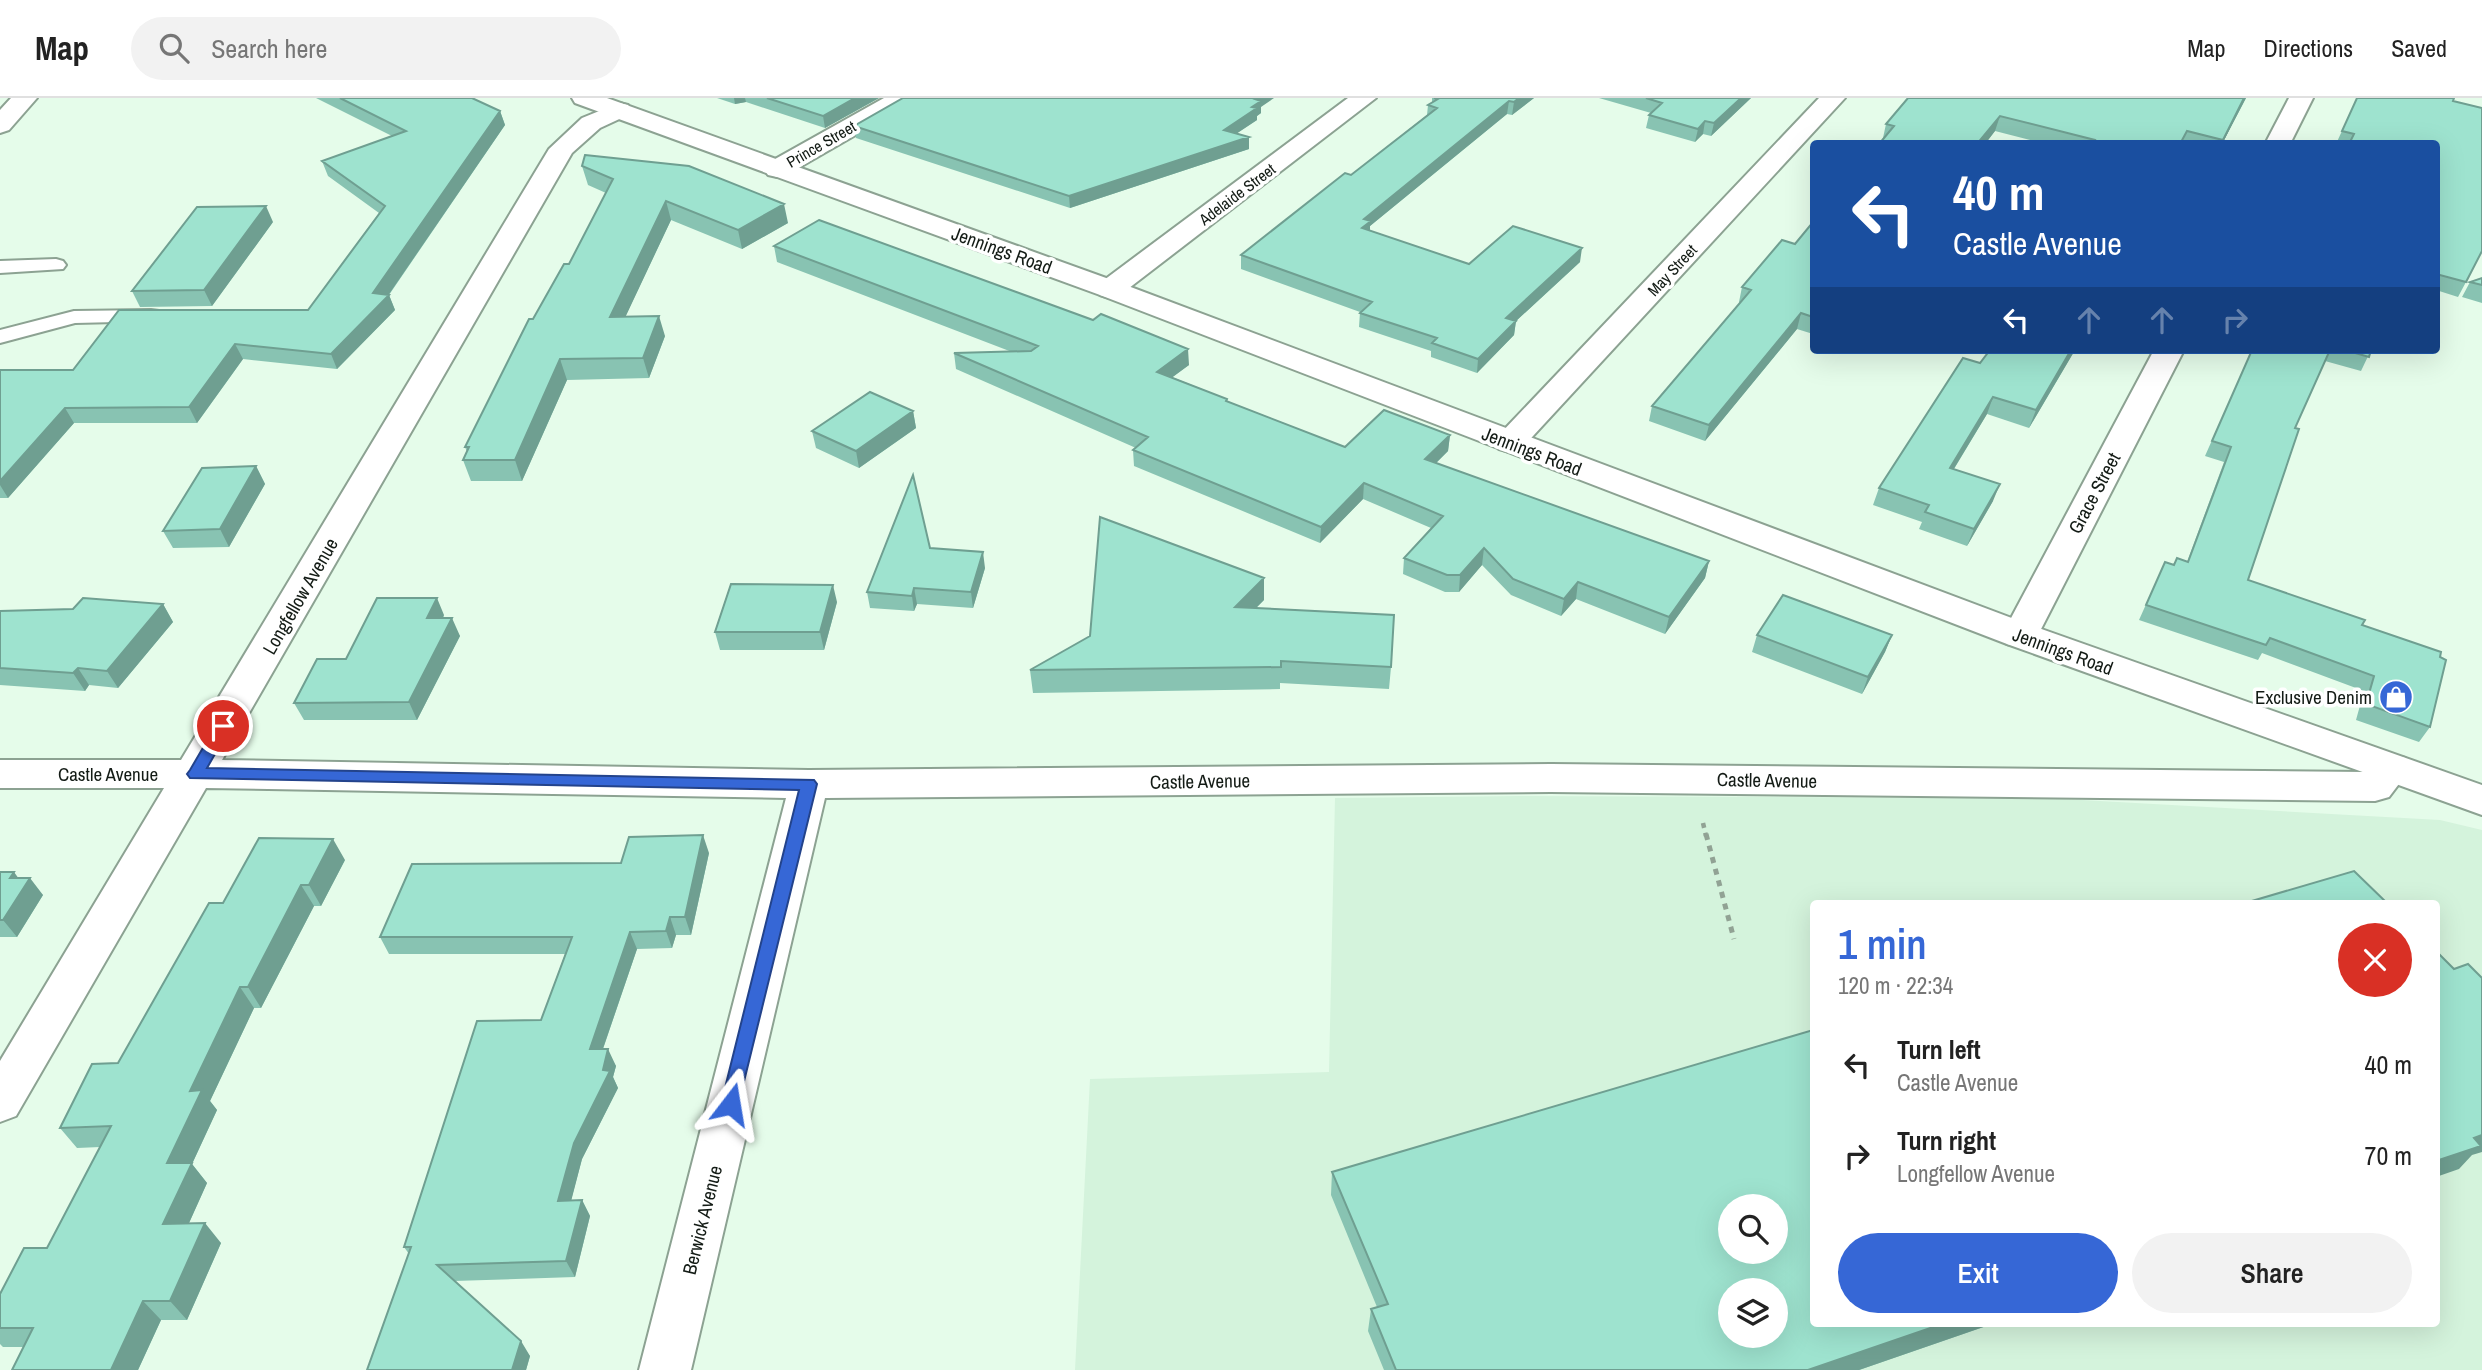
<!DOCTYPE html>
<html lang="en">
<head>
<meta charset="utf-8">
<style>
  :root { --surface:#fff; --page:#f2f2f2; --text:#222; --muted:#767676; --line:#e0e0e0; --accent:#3667d6 }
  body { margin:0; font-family:"Archivo Narrow",sans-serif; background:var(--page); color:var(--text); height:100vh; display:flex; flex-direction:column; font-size:26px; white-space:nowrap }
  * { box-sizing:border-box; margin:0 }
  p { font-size:23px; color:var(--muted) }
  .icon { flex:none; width:38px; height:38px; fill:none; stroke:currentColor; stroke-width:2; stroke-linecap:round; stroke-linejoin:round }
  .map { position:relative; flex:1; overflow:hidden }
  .panel { position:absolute; left:1810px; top:802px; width:630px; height:427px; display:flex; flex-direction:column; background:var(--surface); border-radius:7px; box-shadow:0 7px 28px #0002 }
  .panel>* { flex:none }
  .guide { position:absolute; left:1810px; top:42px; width:630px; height:214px; border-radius:7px; box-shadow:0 7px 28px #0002; background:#1a4fa0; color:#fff; overflow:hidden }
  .buttons { position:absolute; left:1718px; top:1096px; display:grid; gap:14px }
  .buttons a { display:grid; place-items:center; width:70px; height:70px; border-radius:50%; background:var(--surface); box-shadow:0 7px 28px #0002; font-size:35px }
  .pin { position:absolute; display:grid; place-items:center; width:60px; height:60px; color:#fff; margin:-30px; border:4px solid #fff; border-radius:50%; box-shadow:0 2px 7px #0007 }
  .me { position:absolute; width:77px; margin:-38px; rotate:14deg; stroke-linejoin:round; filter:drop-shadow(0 0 5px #0008) }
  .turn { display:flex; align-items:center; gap:24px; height:147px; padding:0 28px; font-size:32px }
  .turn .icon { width:91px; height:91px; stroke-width:2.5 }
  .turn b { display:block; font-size:49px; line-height:60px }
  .lanes { display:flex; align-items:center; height:66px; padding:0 28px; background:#0003; justify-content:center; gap:35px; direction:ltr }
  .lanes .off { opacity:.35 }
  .round { display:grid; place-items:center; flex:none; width:74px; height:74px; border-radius:37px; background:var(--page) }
  .overview { display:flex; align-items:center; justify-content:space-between; height:119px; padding:0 28px }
  h1 { font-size:42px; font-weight:600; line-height:52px; color:var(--accent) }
  .button { display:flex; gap:14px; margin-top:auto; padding:14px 28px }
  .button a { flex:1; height:80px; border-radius:42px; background:var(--accent); color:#fff; font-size:28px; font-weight:600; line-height:80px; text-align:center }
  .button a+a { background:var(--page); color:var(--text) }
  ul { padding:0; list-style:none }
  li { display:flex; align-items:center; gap:21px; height:91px; padding:0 28px }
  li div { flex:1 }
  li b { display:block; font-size:26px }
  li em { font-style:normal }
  header { display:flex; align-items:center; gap:42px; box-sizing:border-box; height:98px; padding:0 35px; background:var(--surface); border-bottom:2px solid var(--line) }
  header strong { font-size:33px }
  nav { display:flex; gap:38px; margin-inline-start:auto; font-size:24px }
  .search { width:490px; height:63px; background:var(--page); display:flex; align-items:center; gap:18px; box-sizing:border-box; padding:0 24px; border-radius:38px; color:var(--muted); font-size:26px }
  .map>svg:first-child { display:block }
</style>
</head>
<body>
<header>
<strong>Map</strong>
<div class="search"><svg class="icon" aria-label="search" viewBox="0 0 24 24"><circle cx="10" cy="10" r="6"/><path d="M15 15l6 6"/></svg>Search here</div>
<nav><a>Map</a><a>Directions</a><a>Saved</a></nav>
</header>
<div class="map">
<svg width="2482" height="1272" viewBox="0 0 2482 1272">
  <rect width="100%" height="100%" fill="#e5fcea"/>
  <path fill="#d4f3dc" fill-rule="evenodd" d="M1520 698 2046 700 2440 722 2482 732V1272H1075L1090 981 1329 974 1335 700ZM1813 805H2436V1225H1813ZM1731 1108H1776V1153H1731ZM1731 1192H1776V1237H1731Z"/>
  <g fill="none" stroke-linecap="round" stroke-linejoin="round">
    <g stroke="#8ca292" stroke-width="4">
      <path id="lane" d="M56 161 63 163 66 167 63 171 0 175V163Z
        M151 212 159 213 162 218 159 223 75 225 0 245V232L74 213Z"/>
    </g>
    <g stroke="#8ca292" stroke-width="4">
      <path id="street" d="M11 0H37L9 32 0 35V12Z
        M884 0H914L911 5 786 77 777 79 768 77 764 71 768 65Z
        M1348 0H1376L1120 197 1110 200 1100 197 1096 191 1100 185Z
        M1819 0H1845L1521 351 1510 354 1499 351 1494 344 1499 337Z
        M2289 0H2313L2290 46H2265Z
        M619 5 628 7 631 12 628 17 600 30 572 55 222 662 809 672 1551 666 2365 674C2378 659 2385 654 2405 660L2411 670 2389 699 2375 703 1551 694 825 700 691 1272H639L786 700 206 690 16 1018 0 1024V963L164 690H0V662H181L549 51 582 20Z
        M2154 252H2184L2038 537 2033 546 2020 549 2007 546 2002 537Z"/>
    </g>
    <g stroke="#8ca292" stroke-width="4">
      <path id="secondary" d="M572 0H607L1120 185 2033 528 2482 687V717L2007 546 1100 197 575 5Z"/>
    </g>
    <path stroke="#91a294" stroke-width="4.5" stroke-dasharray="5 5" stroke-linecap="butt" d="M1703 725 1706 738"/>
    <path stroke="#91a294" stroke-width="5" stroke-dasharray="6 6" stroke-linecap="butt" d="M1706 736 1734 841"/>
    <use href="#lane" fill="#fff" fill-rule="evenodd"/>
    <use href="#street" fill="#fff" fill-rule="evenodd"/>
    <use href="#secondary" fill="#fff" fill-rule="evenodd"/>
  </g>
  <path fill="#88c3b2" d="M316 0H472L500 13 505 27 389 197 395 212 337 271 243 261 197 325H74L8 400H0V272H73L308 212 379 115 328 78 322 63 392 38Z
    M717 0H879L825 30 746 4 735 6Z
    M1432 0H1534L1512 17 1507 16 1370 128V133L1469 166 1580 164 1516 223 1514 237 1477 275 1431 259V253L1359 229 1360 214 1241 171V157L1351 77 1427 17 1428 7 1432 5Z
    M1599 0H1751L1711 38 1703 36 1695 44 1646 30 1649 17 1651 15Z
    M1908 0H2246L2222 46H2046L1995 33 1985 46H1879L1883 40 1886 26Z
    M2357 0 2453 3 2466 184 2458 199 2436 192V46H2336Z
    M1261 9V15L1257 18V22L1237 35 1249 51 1070 110 856 40 854 28Z
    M582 68 788 125 742 151 671 122 625 219 665 238 649 280 567 282 522 383H471L463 362 467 354 465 349 533 221 569 166 606 95 588 87Z
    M273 124 212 208 140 209 132 193Z
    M1813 124V236L1797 231 1705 343 1649 323 1652 308 1740 205 1739 204 1742 189 1795 146Z
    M774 148 1189 267 1172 279 1227 301V303L1345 349 1450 337 1448 353 1436 365 1709 463 1705 480 1665 536 1576 501 1561 518 1511 497 1482 467 1459 494H1445L1403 476 1404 460 1431 430 1363 401 1320 445 1134 368 1133 352 1136 350 956 271 954 255 1012 254 777 164Z
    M2482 180V205L2462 199 2470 184Z
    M1990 252H2075L2029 330 1987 316 1954 371 1993 403 1967 448 1919 431 1922 424 1873 407 1879 390Z
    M2252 252H2371L2361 273 2325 263 2295 330 2248 482 2362 527 2430 629 2419 644 2356 622 2364 593 2262 555 2258 562 2139 522 2165 464 2174 467 2187 464 2224 364 2205 358Z
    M913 313 916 330 859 370 816 350 812 333Z
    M256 368 265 386 229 449 173 450 163 433Z
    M930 450 985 470 973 510 917 506 914 513 870 510 867 494Z
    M1264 502 1256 510 1391 569 1389 591 1280 585V591L1033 595 1030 572Z
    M837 504 824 552H720L715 534Z
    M163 506 173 524 118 590 89 587 85 593 0 587V513L73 511Z
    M444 517 443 520 460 538 417 622H304L294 605 346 561Z
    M1757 537H1892L1885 554 1862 596 1752 554Z
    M709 755 691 837H676L672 850 637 851 603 951 616 968 613 979 618 990 582 1061 571 1102H582L590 1118 575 1179 454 1183 530 1258 526 1272H367L409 1156 404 1149 541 922 565 856H389L380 839 621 765Z
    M345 762 321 808H314L261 910H254L210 1003 217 1012 192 1066 207 1085 189 1125 221 1145 187 1222H161L138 1272H12L24 1249H3L0 1246V1196L47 1150 100 1049 77 1050 60 1030 118 965 223 805Z
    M0 774 18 780 43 797 17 839H0Z
    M1332 1074 1995 1225 1859 1272H1384L1368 1233 1371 1211 1377 1209 1331 1097Z"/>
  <path fill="#6f9f91" d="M734 0H745L746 4 735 6Z
    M855 0H879L825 30 823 18Z
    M1257 0H1274L1261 9V15L1257 18V22L1224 44V32L1252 9 1255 1Z
    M1519 0H1534L1512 17 1514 4Z
    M1741 0H1751L1711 38 1714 25Z
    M2244 0H2246L2222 46H2221Z
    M1509 3 1507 16 1370 128V137L1361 144 1364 121Z
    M500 13 505 27 387 199 389 197 395 212 337 271 331 256Z
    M2000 18 1995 33 1985 46H1977Z
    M1705 23 1703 36 1695 44 1698 31Z
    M1249 39V51L1070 110 1069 98Z
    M666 103 671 122 616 239 610 219Z
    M784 106 788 125 742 151 738 132Z
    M266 108 273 124 212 208 204 192Z
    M1582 150 1580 164 1516 223 1514 237 1477 275 1478 261 1506 220Z
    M1801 215 1797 231 1705 343 1709 327Z
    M659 218 665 238 649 280 643 260Z
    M235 246 243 261 197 325 189 309Z
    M1188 251 1189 267 1158 290 1157 274Z
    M2071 252H2075L2029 330 2036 312Z
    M560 261 567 282 522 383 515 362Z
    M1993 299 1987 316 1944 387 1950 370Z
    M65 310 74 325 8 400 0 387V383Z
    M913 313 916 330 859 370 856 353Z
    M1450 337 1448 353 1424 377 1425 361Z
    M256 368 265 386 229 449 220 431Z
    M1364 385 1363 401 1320 445 1321 429Z
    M2000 386 1993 403 1967 448 1974 431Z
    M1484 450 1482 467 1459 494 1460 477Z
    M983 454 985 470 973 510 971 494Z
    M1709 463 1705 480 1665 536 1669 519Z
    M1264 480V502L1235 531V509Z
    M1578 484 1576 501 1561 518 1564 501Z
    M833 487 837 504 824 552 820 534Z
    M914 490 917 506 914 513 912 498Z
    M437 500 444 517 435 538 427 520Z
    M163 506 173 524 118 590 107 573Z
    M452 520 460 538 417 622 409 604Z
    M1892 537 1885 554 1862 596 1868 579Z
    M78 570 89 587 85 593 73 575Z
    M703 737 709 755 691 837 685 819Z
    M333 741 345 762 321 808 309 787Z
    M14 774 24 788 30 780 43 797 17 839 3 822 10 780Z
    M301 787 314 808 261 910 248 889Z
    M670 819 676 837 672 850 666 833Z
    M630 834 637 851 597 968 590 951Z
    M240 889 254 910 210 1003 217 1012 192 1066 207 1085 180 1145 163 1126 167 1065 190 993Z
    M608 951 616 968 613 979 618 990 582 1061 567 1119 558 1103 574 1045 603 972Z
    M2482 1037V1054L2472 1057 2459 1071 2436 1079V1063L2474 1040Z
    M582 1102 590 1118 575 1179 566 1163Z
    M205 1125 221 1145 187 1222 170 1203Z
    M143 1203 161 1222 138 1272H111Z
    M1945 1225H1995L1859 1272H1808Z
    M521 1243 530 1258 526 1272H512Z"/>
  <path fill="#9ee3cf" stroke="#6f9f91" stroke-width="2" fill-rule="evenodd" d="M340 0H472L500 13 373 195 389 197 331 256 235 246 189 309 65 310 0 383V272H73L119 212H308L385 108 322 63 406 33Z
    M767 0H855L823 18Z
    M903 0H1257L1255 1 1261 3 1252 9 1257 10 1224 32 1249 39 1069 98 854 28Z
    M1434 0H1519L1514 4 1509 3 1364 121 1371 123 1362 130 1469 166 1513 128 1582 150 1506 220 1516 223 1478 261 1432 245 1437 240 1360 215 1372 204 1241 157 1345 75 1351 77 1437 10 1428 7 1438 1Z
    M1646 0H1741L1714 25 1705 23 1698 31 1649 17 1662 5Z
    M1908 0H2244L2223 42 2187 33 2180 46H2093L2095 42 2000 18 1977 46H1879L1894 28 1886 26Z
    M2357 0H2454L2453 3 2482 10V153L2466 184 2436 176V46H2349L2354 36 2342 33Z
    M585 57 689 68 784 106 738 132 666 103 610 219 659 218 643 260 560 261 515 362H463L469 349H465L529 221H533L564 166H569L613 81 582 68Z
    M266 108 204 192 132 193 197 109Z
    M819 122 1093 222 1101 216 1188 251 1157 274 1227 301 1226 303 1345 349 1384 312 1450 337 1425 361 1709 463 1669 519 1578 484 1564 501 1513 481 1484 450 1460 477H1447L1404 460 1443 418 1364 385 1321 429 1133 352 1148 339 954 255 1031 253 1038 248 774 148Z
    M1813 124V219L1801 215 1709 327 1652 308 1751 192 1742 189 1782 142 1795 146Z
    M2482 180V187L2470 184Z
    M1990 252H2071L2036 312 1993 299 1950 370 2000 386 1974 431 1925 414 1929 407 1879 390 1963 260 1980 265Z
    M2252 252H2330L2295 330 2299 331 2248 482 2365 522 2362 527 2441 554 2440 559 2446 562 2430 629 2366 606 2374 578 2270 540 2266 547 2146 507 2165 464 2174 467 2177 460 2188 464 2231 349 2212 343Z
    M2345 252H2371L2369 259Z
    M870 294 913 313 856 353 812 333Z
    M256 368 220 431 163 433 202 370Z
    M913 377 930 450 983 454 971 494 914 490 912 498 867 494Z
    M1100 419 1264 480 1235 509 1394 517 1391 569 1281 563V569L1030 572 1090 538Z
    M731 486 833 487 820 534H715Z
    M1783 497 1892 537 1868 579 1757 537Z
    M83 500 163 506 107 573 78 570 73 575 0 570V513L73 511Z
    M377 500H437L427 520H452L409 604 294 605 317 561H346Z
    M703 737 685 819H670L666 833 630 834 590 951H608L603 972 610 973 574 1045 558 1103 582 1102 566 1163 437 1167 521 1243 512 1272H367L411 1149H404L477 923 541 922 572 839H380L412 766 621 765 629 739Z
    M259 740 333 741 309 787H301L248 889H240L190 993 202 992 167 1065H192L163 1126 205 1125 170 1203H143L111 1272H12L33 1230H0V1196L24 1150H47L111 1028 60 1030 92 966 118 965 209 805H223Z
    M2354 773 2387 805H2245Z
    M0 774H14L10 780H30L3 822H0Z
    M2436 853 2454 871 2468 866 2482 880V1037L2474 1040 2481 1048 2436 1063Z
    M1813 932V1225H1945L1808 1272H1396L1371 1211 1388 1206 1332 1074ZM1731 1108H1776V1153H1731ZM1731 1192H1776V1237H1731Z"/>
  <path fill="#3667d6" stroke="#23438b" stroke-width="2" d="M223 622 231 628 207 670 814 682 817 686 737 1012 731 1014 724 1012 721 1006 799 692 190 680 187 676 190 672 218 624Z"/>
  <defs>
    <g id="shop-disc" transform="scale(1.75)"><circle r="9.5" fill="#3667d6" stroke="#fff"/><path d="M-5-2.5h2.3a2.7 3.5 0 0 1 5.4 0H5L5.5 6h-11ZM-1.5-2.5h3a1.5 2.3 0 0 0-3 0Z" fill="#fff"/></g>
  </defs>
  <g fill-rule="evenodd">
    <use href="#shop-disc" x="2396" y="599"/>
  </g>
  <g text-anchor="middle" stroke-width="7" stroke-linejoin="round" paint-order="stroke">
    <g font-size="16" fill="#131b15" stroke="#fff">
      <text transform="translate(821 46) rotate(-30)" y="6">Prince Street</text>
      <text transform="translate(1237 96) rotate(-37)" y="6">Adelaide Street</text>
      <text transform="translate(1672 172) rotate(-47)" y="6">May Street</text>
    </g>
    <g font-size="19" fill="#131b15" stroke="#fff">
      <text transform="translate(1002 152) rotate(20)" y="7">Jennings Road</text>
      <text transform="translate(1532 353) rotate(21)" y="7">Jennings Road</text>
      <text transform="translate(2094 395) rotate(-62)" y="7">Grace Street</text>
      <text transform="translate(300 498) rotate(-60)" y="7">Longfellow Avenue</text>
      <text transform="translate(2063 553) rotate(20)" y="7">Jennings Road</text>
      <text x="108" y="683">Castle Avenue</text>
      <text transform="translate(1767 682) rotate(1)" y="7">Castle Avenue</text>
      <text transform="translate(1200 683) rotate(-1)" y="7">Castle Avenue</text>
      <text transform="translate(702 1122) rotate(-76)" y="7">Berwick Avenue</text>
    </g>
    <g font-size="19" fill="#131b15" stroke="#fff" text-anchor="end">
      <text x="2372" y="606">Exclusive Denim</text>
    </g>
  </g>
</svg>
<div class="buttons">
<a><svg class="icon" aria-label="search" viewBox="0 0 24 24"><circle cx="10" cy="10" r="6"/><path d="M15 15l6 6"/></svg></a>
<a><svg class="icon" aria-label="layers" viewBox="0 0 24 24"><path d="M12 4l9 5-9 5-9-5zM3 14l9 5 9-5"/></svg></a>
</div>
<div class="pin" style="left:223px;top:628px;background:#d93025"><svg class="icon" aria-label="arrive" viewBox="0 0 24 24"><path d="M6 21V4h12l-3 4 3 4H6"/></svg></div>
<svg class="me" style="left:731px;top:1006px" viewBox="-20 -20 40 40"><path d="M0-17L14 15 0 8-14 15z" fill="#3667d6" stroke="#fff" stroke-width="4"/></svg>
<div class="guide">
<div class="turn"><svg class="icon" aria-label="left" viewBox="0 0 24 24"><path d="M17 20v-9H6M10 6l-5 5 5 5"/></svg><div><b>40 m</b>Castle Avenue</div></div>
<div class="lanes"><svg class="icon" aria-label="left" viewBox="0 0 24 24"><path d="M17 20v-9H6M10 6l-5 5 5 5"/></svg><svg class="icon off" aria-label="ahead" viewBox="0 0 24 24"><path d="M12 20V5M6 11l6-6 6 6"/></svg><svg class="icon off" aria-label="ahead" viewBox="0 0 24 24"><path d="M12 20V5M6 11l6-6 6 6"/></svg><svg class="icon off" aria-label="right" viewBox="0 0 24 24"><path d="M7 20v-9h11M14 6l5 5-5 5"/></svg></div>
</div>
<section class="panel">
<div class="overview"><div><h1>1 min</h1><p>120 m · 22:34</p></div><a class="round" style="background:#d93025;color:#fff"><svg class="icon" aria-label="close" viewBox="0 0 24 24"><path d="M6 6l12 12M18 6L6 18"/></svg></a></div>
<ul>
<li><svg class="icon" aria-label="left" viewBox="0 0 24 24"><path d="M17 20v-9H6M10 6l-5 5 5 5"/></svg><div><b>Turn left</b><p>Castle Avenue</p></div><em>40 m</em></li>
<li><svg class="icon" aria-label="right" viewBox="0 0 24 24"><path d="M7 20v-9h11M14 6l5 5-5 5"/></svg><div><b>Turn right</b><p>Longfellow Avenue</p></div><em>70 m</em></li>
</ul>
<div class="button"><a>Exit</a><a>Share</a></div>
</section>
</div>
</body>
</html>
